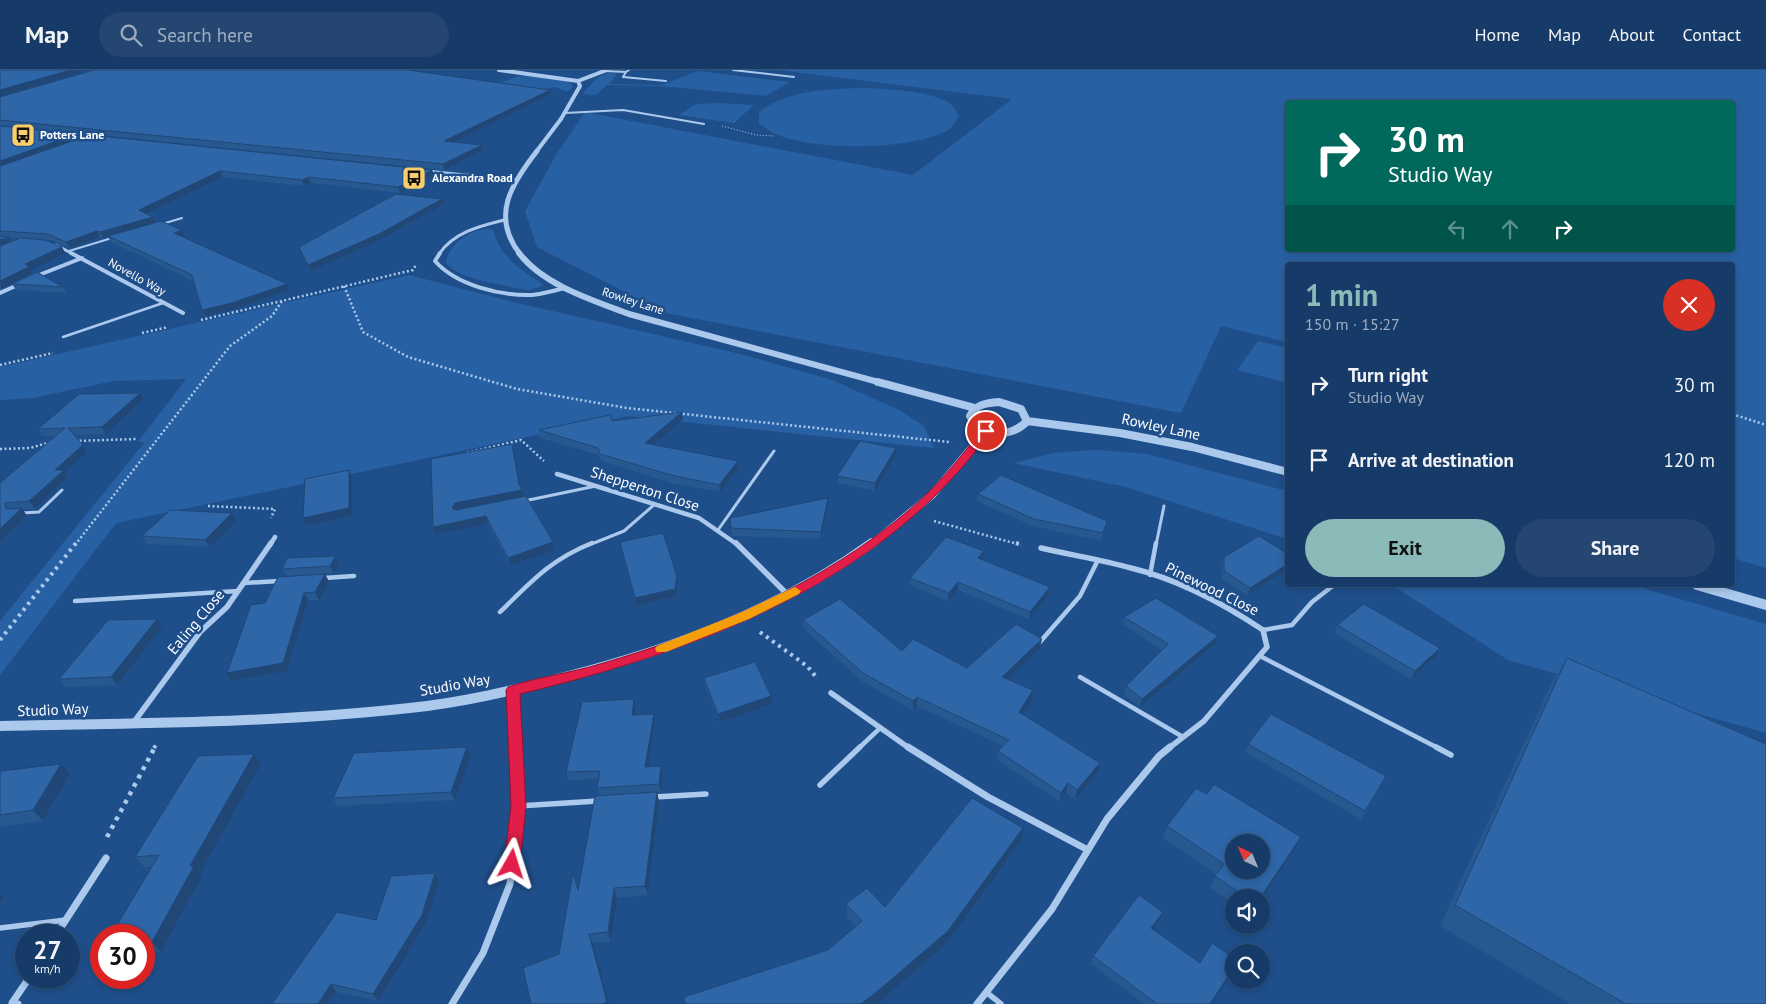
<!DOCTYPE html>
<html lang="en">
<head>
<meta charset="utf-8">
<style>
  :root { --surface:#173b68; --page:#244671; --text:#f1f3f6; --muted:#9eadc0; --line:#36557c; --accent:#8bbbb9 }
  body { margin:0; font-family:"PT Sans",sans-serif; background:var(--page); color:var(--text); height:100vh; display:flex; flex-direction:column; font-size:19px; white-space:nowrap }
  * { box-sizing:border-box; margin:0 }
  p { font-size:16px; color:var(--muted) }
  .icon { flex:none; width:28px; height:28px; fill:none; stroke:currentColor; stroke-width:2; stroke-linecap:round; stroke-linejoin:round }
  .map { position:relative; flex:1; overflow:hidden }
  .sheet { position:absolute; left:1285px; top:192px; width:450px; height:325px; display:flex; flex-direction:column; background:var(--surface); border-radius:5px; box-shadow:0 2px 8px #0003,0 0 0 1px var(--line) }
  .sheet>* { flex:none }
  .guide { position:absolute; left:1285px; top:30px; width:450px; height:152px; border-radius:5px; box-shadow:0 2px 8px #0003,0 0 0 1px var(--line); background:#00695c; color:#fff; overflow:hidden }
  .needle { width:32px; rotate:316deg }
  .fabs { position:absolute; left:1225px; top:764px; display:grid; gap:10px }
  .fabs a { display:grid; place-items:center; width:45px; height:45px; border-radius:50%; background:var(--surface); box-shadow:0 2px 8px #0003,0 0 0 1px var(--line); font-size:25px }
  .speed { position:absolute; left:15px; top:854px; display:flex; gap:10px; font-size:25px; font-weight:700; text-align:center }
  .speed>* { display:grid; place-content:center; width:65px; height:65px; border-radius:50%; background:var(--surface); box-shadow:0 2px 8px #0003,0 0 0 1px var(--line); line-height:1 }
  .speed small { font-size:12px; font-weight:400 }
  .speed .limit { border:8px solid #d22; background:#fff; color:#111 }
  .pin { position:absolute; display:grid; place-items:center; width:42px; height:42px; color:#fff; margin:-21px; border:2px solid #fff; border-radius:50%; box-shadow:0 1px 5px #0007 }
  .me { position:absolute; width:55px; margin:-28px; rotate:6deg; stroke-linejoin:round; filter:drop-shadow(0 0 4px #0008) }
  .turn { display:flex; align-items:center; gap:18px; height:105px; padding:0 20px; font-size:22px }
  .turn .icon { width:65px; height:65px; stroke-width:2.5 }
  .turn b { display:block; font-size:35px; line-height:42px }
  .lanes { display:flex; align-items:center; height:48px; padding:0 20px; background:#0003; justify-content:center; gap:25px; direction:ltr }
  .lanes .off { opacity:.35 }
  .round { display:grid; place-items:center; flex:none; width:52px; height:52px; border-radius:26px; background:var(--page) }
  .summary { display:flex; align-items:center; justify-content:space-between; height:85px; padding:0 20px }
  h1 { font-size:30px; font-weight:600; line-height:38px; color:var(--accent) }
  .primary-button { display:flex; gap:10px; margin-top:auto; padding:10px 20px }
  .primary-button a { flex:1; height:58px; border-radius:30px; background:var(--accent); color:#111; font-size:20px; font-weight:600; line-height:58px; text-align:center }
  .primary-button a+a { background:var(--page); color:var(--text) }
  ul { padding:0; list-style:none }
  li { display:flex; align-items:center; gap:15px; height:75px; padding:0 20px }
  li div { flex:1 }
  li b { display:block; font-size:19px }
  li em { font-style:normal }
  header { display:flex; align-items:center; gap:30px; box-sizing:border-box; height:70px; padding:0 25px; background:var(--surface); border-bottom:1px solid var(--line) }
  header strong { font-size:24px }
  nav { display:flex; gap:28px; margin-inline-start:auto; font-size:18px }
  .search { width:350px; height:45px; background:var(--page); display:flex; align-items:center; gap:12px; box-sizing:border-box; padding:0 18px; border-radius:28px; color:var(--muted); font-size:19px }
  .map>svg:first-child { display:block }
</style>
</head>
<body>
<header>
<strong>Map</strong>
<div class="search"><svg class="icon" aria-label="search" viewBox="0 0 24 24"><circle cx="10" cy="10" r="6"/><path d="M15 15l6 6"/></svg>Search here</div>
<nav><a>Home</a><a>Map</a><a>About</a><a>Contact</a></nav>
</header>
<div class="map">
<svg width="1766" height="934" viewBox="0 0 1766 934">
  <rect width="100%" height="100%" fill="#1f4f8b"/>
  <path fill="#2861a3" fill-rule="evenodd" d="M779 0H1766V498L1733 488 1732 195H1288L1287 272 1221 256 1181 343 666 243 537 177 525 141 556 85 585 42 913 105 1012 29ZM1288 32H1732V180H1288Z
    M698 1 790 12 766 26 661 16 607 15 596 25 583 24C592 13 601 0 617 4L610 14 662 15Z
    M524 5 567 11 573 16 571 20 566 21 520 6Z
    M518 6 554 17 544 20 501 13Z
    M867 18C888 19 938 21 953 36 955 39 957 44 959 47 956 50 953 56 950 59 915 81 812 81 776 64 770 62 765 57 759 54V42C790 19 830 19 867 18Z
    M718 33 754 35 734 53 679 45 696 34Z
    M490 159 494 161C498 185 523 202 543 214L542 216 529 220 521 219C498 213 462 211 446 193 448 174 472 158 490 159Z
    M409 205 505 230 740 284 832 310 901 341 924 356 934 378 628 346 116 453 0 605V551L145 372H138L186 309 113 311 33 328 0 330V297Z
    M1258 271 1287 278V313L1237 300Z
    M1096 380 1147 384 1287 421V469L1126 417 1014 393 1053 383Z
    M1392 515H1632L1766 554V663L1508 590Z"/>
  <g fill="none" stroke-linecap="round" stroke-linejoin="round">
    <path stroke="#abc9ec" stroke-width="1" stroke-dasharray="1 2" stroke-linecap="butt" d="M722 56 756 65 774 66"/>
    <path stroke="#abc9ec" stroke-width="2.5" stroke-dasharray="2 2.5" stroke-linecap="butt" d="M344 216 363 262 408 287 517 319 627 338 949 372
      M201 250 413 200 416 195
      M142 263 168 257
      M0 295 53 283
      M1732 344 1766 355
      M75 371 136 369
      M0 379 30 378 51 372
      M467 383 521 370 544 391
      M208 436 275 439 271 448
      M934 451 1021 475
      M75 475 230 276 272 246 282 231"/>
    <path stroke="#abc9ec" stroke-width="4" stroke-dasharray="3 4.5" stroke-linecap="butt" d="M1016 473 1022 475
      M760 562 807 596 817 608
      M0 570 76 473
      M154 678 156 675"/>
    <path stroke="#abc9ec" stroke-width="4.5" stroke-dasharray="4 5.5" stroke-linecap="butt" d="M107 767 155 677"/>
    <path stroke="#abc9ec" stroke-width="2" d="M733 0 794 7
      M605 1 626 2 629 0
      M626 2 623 7 666 11
      M565 43 623 40 704 54
      M162 154 182 148
      M69 181 112 168"/>
    <path stroke="#abc9ec" stroke-width="2.5" d="M63 267 163 233"/>
    <path stroke="#abc9ec" stroke-width="3" d="M524 431 596 416
      M22 443 39 442 62 420
      M718 460 774 381
      M589 475 624 461 655 434
      M1156 475 1164 436"/>
    <path stroke="#abc9ec" stroke-width="4.5" d="M1150 505 1156 473
      M324 508 354 506
      M244 513 280 511
      M75 531 238 521
      M500 542C532 511 550 490 592 473
      M1263 560 1292 555 1312 532 1334 515
      M1040 572 1080 526 1098 490
      M1260 586 1438 678
      M1080 607 1183 667
      M859 678 878 660"/>
    <path stroke="#abc9ec" stroke-width="5.5" d="M1436 677 1451 685
      M820 715 860 677
      M655 727 706 724
      M518 736 598 731
      M0 858 66 850
      M986 922 1001 934"/>
    <path stroke="#abc9ec" stroke-width="2.5" d="M73 65 92 67"/>
    <path stroke="#abc9ec" stroke-width="3" d="M426 101 515 110
      M56 175 73 184
      M439 184C454 162 480 156 504 150"/>
    <path stroke="#abc9ec" stroke-width="4" d="M71 183 183 243
      M440 183 435 191C456 215 500 226 532 225 543 224 555 220 566 218
      M34 207 82 188
      M0 223 20 214"/>
    <path stroke="#abc9ec" stroke-width="4.5" d="M557 404 699 448 738 475
      M270 475 275 467"/>
    <path stroke="#abc9ec" stroke-width="5.5" d="M736 473 788 525
      M1041 478C1071 485 1102 490 1131 498 1177 509 1224 534 1263 560L1267 577 1204 651 1169 678
      M513 620 516 678
      M831 623 909 678
      M134 652 200 562 227 537 271 473"/>
    <path stroke="#abc9ec" stroke-width="7" d="M908 677 988 727 1088 780
      M56 865 106 788
      M18 934 12 933 29 908
      M452 934 483 883 510 814 518 736 515 677
      M977 934 1052 839 1107 749 1159 686 1170 677"/>
    <path stroke="#abc9ec" stroke-width="4" d="M499 0 578 11 607 0
      M536 82 561 49 580 16 578 11"/>
    <path stroke="#abc9ec" stroke-width="5" d="M520 184C490 146 512 113 537 81"/>
    <path stroke="#abc9ec" stroke-width="6" d="M519 183C543 215 592 230 629 244L882 313"/>
    <path stroke="#abc9ec" stroke-width="8" d="M878 312 975 338
      M999 332 1021 339 1027 351C1012 368 980 369 970 346 976 334 987 333 999 332Z
      M1027 351 1120 363 1192 377 1288 402
      M871 475 932 425 986 361"/>
    <path stroke="#abc9ec" stroke-width="10" d="M1697 515 1766 535
      M0 656C142 653 286 653 427 636 474 630 520 619 565 607 674 579 781 539 872 473"/>
  </g>
  <path fill="#285890" fill-rule="evenodd" d="M550 20 551 24 454 72 482 75 483 80 445 100 0 55V27Z
    M0 56 77 64 79 69 432 100 434 105 400 123 311 113 304 116 222 107 147 144 153 147 156 152 185 166 182 167 289 220 235 239 205 246 202 240 193 211 111 172 108 167 103 168 100 167 70 178 51 170 34 169 62 177 65 183 31 200 33 203 0 219ZM9 167 19 168 11 171Z
    M12 214 63 217 67 223 16 220Z
    M140 323 144 329 106 364 74 365 83 375 87 382 65 402 68 407 35 439 22 440 27 446 0 472V413L56 366H42L38 359Z
    M683 349 653 375 738 391 739 398 720 422 672 413 601 391 599 385 540 368 539 360 612 351Z
    M896 378V385L875 421 838 413 837 406Z
    M514 381 520 416 524 426 553 472 555 480 510 495 488 454 436 464Z
    M978 424 1107 451 1101 471 1033 456 977 431Z
    M828 435 821 469 732 466 730 448Z
    M232 443 236 451 210 477 147 474 142 466Z
    M1288 484V499L1247 525 1222 509V494L1224 487Z
    M983 489V490L1049 525 1029 549 958 520 948 531 910 515V508Z
    M339 494 334 503 286 506 282 499Z
    M325 504 329 512 319 530H308L287 601 231 611 265 533Z
    M1124 547 1218 566 1216 573 1140 637 1124 624 1126 616 1162 580 1123 554Z
    M803 550 902 581 967 598 1040 578 1008 609 1033 620 1032 630 1022 644 1098 702 1075 729 1066 723 1060 732 997 690 998 681 1003 676 917 636 913 640 863 612 804 559Z
    M1337 555 1440 578 1436 586 1411 609 1334 563Z
    M162 557 117 615 65 617 59 609Z
    M1567 588 1766 934H1571L1440 856 1553 610Z
    M704 608 771 626 772 634 720 652 705 615Z
    M634 629 636 637 635 645 655 652 648 697 663 704 661 722H657L659 732 648 825 617 828 611 872 593 873 559 884 573 803 578 818 600 725 597 718 599 709 569 710 566 702Z
    M1248 674 1382 714 1361 749 1245 682Z
    M471 685 455 730 337 736 333 728Z
    M261 694 200 804 202 806 161 882H144V865L153 797H144L135 787Z
    M0 701 70 704 43 751 0 757Z
    M1167 756 1295 779 1261 830V828H1234V834L1210 818 1216 804 1163 768Z
    M1021 771 946 874 877 934H685L828 880 856 856 847 847 846 834 885 837Z
    M435 803 439 811 426 853 378 931 336 922 328 934H272Z
    M1163 842 1160 849 1153 860 1200 893 1234 888V899L1212 934H1144L1091 894 1093 886Z"/>
  <path fill="#204776" d="M71 0H89L0 26V20Z
    M550 20 551 24 446 76 444 71Z
    M77 64 79 69 0 97V91Z
    M482 75 483 80 445 100 443 94Z
    M432 100 434 105 400 123 398 117Z
    M220 101 222 107 142 146 139 140Z
    M309 107 311 113 304 116 302 110Z
    M442 129 444 134 381 169 311 201 308 195Z
    M153 147 156 153 103 168 100 162Z
    M182 160 185 166 176 168 174 163Z
    M97 161 100 167 70 178 66 172Z
    M9 167 12 173 0 178V170Z
    M62 177 65 183 31 200 33 203 1 219 0 211 25 194Z
    M287 214 289 220 235 239 205 246 202 240Z
    M140 323 144 329 106 364 102 357Z
    M682 342 683 349 647 380 645 373Z
    M512 374 514 381 521 420H522L524 427 457 441 452 438 455 433 519 414Z
    M83 375 87 382 65 402 68 407 35 439 29 431 55 400Z
    M896 378V385L875 421V413Z
    M738 391 739 398 720 422 719 415Z
    M349 400 352 407V446L306 456 303 448Z
    M828 428V435L821 469V462Z
    M22 438 27 446 0 472V459Z
    M232 443 236 451 210 477 205 470Z
    M486 446 488 454 436 464 433 457Z
    M553 472 555 480 510 495 508 488Z
    M984 481 983 489 978 495V488Z
    M336 486 339 494 334 503 330 496Z
    M1288 494V499L1247 525 1250 518Z
    M325 504 329 512 319 530 315 522Z
    M677 506 678 514 676 526 636 536 635 528Z
    M958 512V520L948 531 949 523Z
    M1050 517 1049 525 1029 549 1030 542Z
    M304 523 308 530 287 601 231 611 227 603Z
    M157 549 162 557 117 615 111 607Z
    M1218 566 1216 573 1140 637 1142 629Z
    M1042 569 1040 578 1001 616 1002 607Z
    M1440 578 1436 586 1411 609 1415 601Z
    M1033 620 1032 630 1018 651 1019 642Z
    M771 626 772 634 720 652 718 644Z
    M917 627V636L913 640V631Z
    M634 629 636 637 634 653 632 645Z
    M654 644 655 652 647 705 645 697Z
    M467 677 471 685 455 730 451 722Z
    M254 684 261 694 200 804 202 806 161 882 152 872 190 796Z
    M1100 693 1098 702 1075 729 1077 720Z
    M61 694 70 704 43 751 33 740Z
    M661 696 663 704 661 722 659 714Z
    M1068 713 1066 723 1060 732 1061 723Z
    M657 722 659 732 648 825 645 816Z
    M1023 758 1021 771 946 874 877 934H861Z
    M1301 767 1295 779 1261 830V828H1260Z
    M435 803 439 811 426 853 378 931 373 924Z
    M614 818 617 828 611 872 608 862Z
    M0 823 4 827 0 833Z
    M1163 842 1160 849 1149 866 1151 858Z
    M589 864 593 873 609 934H602Z
    M1234 897V899L1212 934H1210Z
    M331 914 336 922 328 934H318Z"/>
  <path fill="#2e66a8" stroke="#204776" fill-rule="evenodd" d="M0 0H71L0 20Z
    M94 0H408L550 20 444 71 482 75 443 94 0 50V27Z
    M0 56 77 64 0 91Z
    M90 65 432 100 398 117 309 107 302 110 220 101 139 140 153 147 100 162 97 161 66 172 48 164 0 161V96Z
    M396 124 442 129 379 164 308 195 299 177Z
    M161 151 182 160 174 163 287 214 232 233 202 240 192 205 108 166Z
    M0 166 9 167 0 170Z
    M20 168 45 170 62 177 25 194 29 197 0 211V176Z
    M37 202 63 217 12 214Z
    M140 323 102 357 68 358 83 375 55 400H64L29 431 5 433 6 439 22 438 0 459V413L65 358 38 359 79 324Z
    M682 342 645 373 738 391 719 415 671 405 600 384 598 378 539 360 610 345 612 351Z
    M860 371 896 378 875 413 837 406Z
    M512 374 519 414 522 420 455 433 452 438 456 440 526 426 553 472 508 488 486 446 433 457 431 389Z
    M349 400V438L303 448 305 409Z
    M1001 405 1107 451 1103 463 1034 449 978 424Z
    M828 428 821 462 731 458 730 448Z
    M170 440 232 443 205 470 142 466Z
    M663 463 677 506 675 519 635 528 620 472Z
    M1259 466 1288 484V494L1250 518 1224 501V487Z
    M946 467 984 481 978 488 1050 517 1030 542 958 512 949 523 910 508Z
    M336 486 330 496 282 499 287 488Z
    M325 504 315 522 304 523 283 593 227 603 251 535 265 533 278 507Z
    M1156 528 1218 566 1142 629 1126 616 1168 574 1124 547Z
    M840 529 902 581 913 569 967 598 1016 554 1042 569 1002 607 1033 620 1019 642 1100 693 1077 720 1068 713 1061 723 998 681 1009 670 917 627 913 631 863 603 803 550Z
    M1364 534 1440 578 1415 601 1337 555Z
    M157 549 111 607 59 609 108 550Z
    M1567 588 1766 674V934H1626L1455 835Z
    M755 592 771 626 718 644 704 608Z
    M634 629 632 645 654 644 645 697 661 696 659 714 597 718 600 701 566 702 582 632Z
    M1271 644 1386 706 1365 741 1248 674Z
    M467 677 451 722 333 728 354 683Z
    M254 684 190 796H194L152 872H144V865H111L159 785 135 787 198 686Z
    M61 694 33 740 0 745V701Z
    M1214 714 1301 767 1260 828H1248L1215 806 1224 794 1167 756 1196 718 1207 724ZM1234 772H1261V800H1234Z
    M657 722 645 816 614 818 608 862 589 864 607 932 602 934H531L523 898 559 884 573 803 578 820 595 726Z
    M972 728 1023 758 948 861 879 920 861 934H685L684 927 828 880 862 851 846 834 867 818 885 837Z
    M435 803 422 845 373 924 331 914 318 934H272L337 842 376 850 391 806Z
    M1139 825 1163 842 1151 858 1200 893 1212 873 1234 888V897L1210 934H1157L1093 886Z"/>
  <path fill="#e11d48" stroke="#92132f" d="M983 359 991 361C881 514 697 581 520 624L526 736 520 794 517 800 512 802 506 800 504 794 511 736 506 620 508 617C538 607 570 603 600 594 708 563 824 513 909 440 938 416 960 387 983 359Z"/>
  <path fill="#f59e0b" d="M795 517 801 521 799 524 749 549 666 582H657L655 579 657 576 740 543Z"/>
  <defs>
    <g id="bus-square" transform="scale(1.25)"><rect x="-9" y="-9" width="18" height="18" rx="4" fill="#facf6b" stroke="#1f4f8b"/><path d="M-5-6H5V4H4V6H2V4H-2V6H-4V4H-5ZM-3.5-4V0h7V-4ZM-3.5 1.2v1.5H-2V1.2ZM2 1.2v1.5H3.5V1.2Z" fill="#111"/></g>
  </defs>
  <g fill-rule="evenodd">
    <use href="#bus-square" x="23" y="65"/>
    <use href="#bus-square" x="414" y="108"/>
  </g>
  <g text-anchor="middle" stroke-width="5" stroke-linejoin="round" paint-order="stroke">
    <g font-size="12" font-weight="bold" fill="#fff" stroke="#1f4f8b" text-anchor="start">
      <text x="40" y="69">Potters Lane</text>
      <text x="432" y="112">Alexandra Road</text>
    </g>
    <g font-size="12" fill="#fff" stroke="#1f4f8b">
      <text transform="translate(137 207) rotate(29)" y="4">Novello Way</text>
      <text transform="translate(633 231) rotate(18)" y="4">Rowley Lane</text>
    </g>
    <g font-size="15" fill="#fff" stroke="#1f4f8b">
      <text transform="translate(1161 357) rotate(12)" y="5">Rowley Lane</text>
      <text transform="translate(645 419) rotate(18)" y="5">Shepperton Close</text>
      <text transform="translate(1212 519) rotate(26)" y="5">Pinewood Close</text>
      <text transform="translate(196 552) rotate(-50)" y="5">Ealing Close</text>
      <text transform="translate(455 615) rotate(-10)" y="5">Studio Way</text>
      <text transform="translate(53 640) rotate(-2)" y="5">Studio Way</text>
    </g>
  </g>
</svg>
<div class="fabs">
<a><svg class="needle" viewBox="-14 -14 28 28"><path d="M0-13l5 13h-10z" fill="#e53935"/><path d="M0 13l5-13h-10z" fill="#9eadc0"/></svg></a>
<a><svg class="icon" aria-label="sound" viewBox="0 0 24 24"><path d="M4 9h4l5-4v14l-5-4H4zM17 9q2 3 0 6"/></svg></a>
<a><svg class="icon" aria-label="search" viewBox="0 0 24 24"><circle cx="10" cy="10" r="6"/><path d="M15 15l6 6"/></svg></a>
</div>
<div class="speed"><div>27<small>km/h</small></div><div class="limit">30</div></div>
<div class="pin" style="left:986px;top:361px;background:#d93025"><svg class="icon" aria-label="arrive" viewBox="0 0 24 24"><path d="M6 21V4h12l-3 4 3 4H6"/></svg></div>
<svg class="me" style="left:512px;top:794px" viewBox="-20 -20 40 40"><path d="M0-17L14 15 0 8-14 15z" fill="#e11d48" stroke="#fff" stroke-width="4"/></svg>
<div class="guide">
<div class="turn"><svg class="icon" aria-label="right" viewBox="0 0 24 24"><path d="M7 20v-9h11M14 6l5 5-5 5"/></svg><div><b>30 m</b>Studio Way</div></div>
<div class="lanes"><svg class="icon off" aria-label="left" viewBox="0 0 24 24"><path d="M17 20v-9H6M10 6l-5 5 5 5"/></svg><svg class="icon off" aria-label="ahead" viewBox="0 0 24 24"><path d="M12 20V5M6 11l6-6 6 6"/></svg><svg class="icon" aria-label="right" viewBox="0 0 24 24"><path d="M7 20v-9h11M14 6l5 5-5 5"/></svg></div>
</div>
<section class="sheet">
<div class="summary"><div><h1>1 min</h1><p>150 m · 15:27</p></div><a class="round" style="background:#d93025;color:#fff"><svg class="icon" aria-label="close" viewBox="0 0 24 24"><path d="M6 6l12 12M18 6L6 18"/></svg></a></div>
<ul>
<li><svg class="icon" aria-label="right" viewBox="0 0 24 24"><path d="M7 20v-9h11M14 6l5 5-5 5"/></svg><div><b>Turn right</b><p>Studio Way</p></div><em>30 m</em></li>
<li><svg class="icon" aria-label="arrive" viewBox="0 0 24 24"><path d="M6 21V4h12l-3 4 3 4H6"/></svg><div><b>Arrive at destination</b></div><em>120 m</em></li>
</ul>
<div class="primary-button"><a>Exit</a><a>Share</a></div>
</section>
</div>
</body>
</html>
